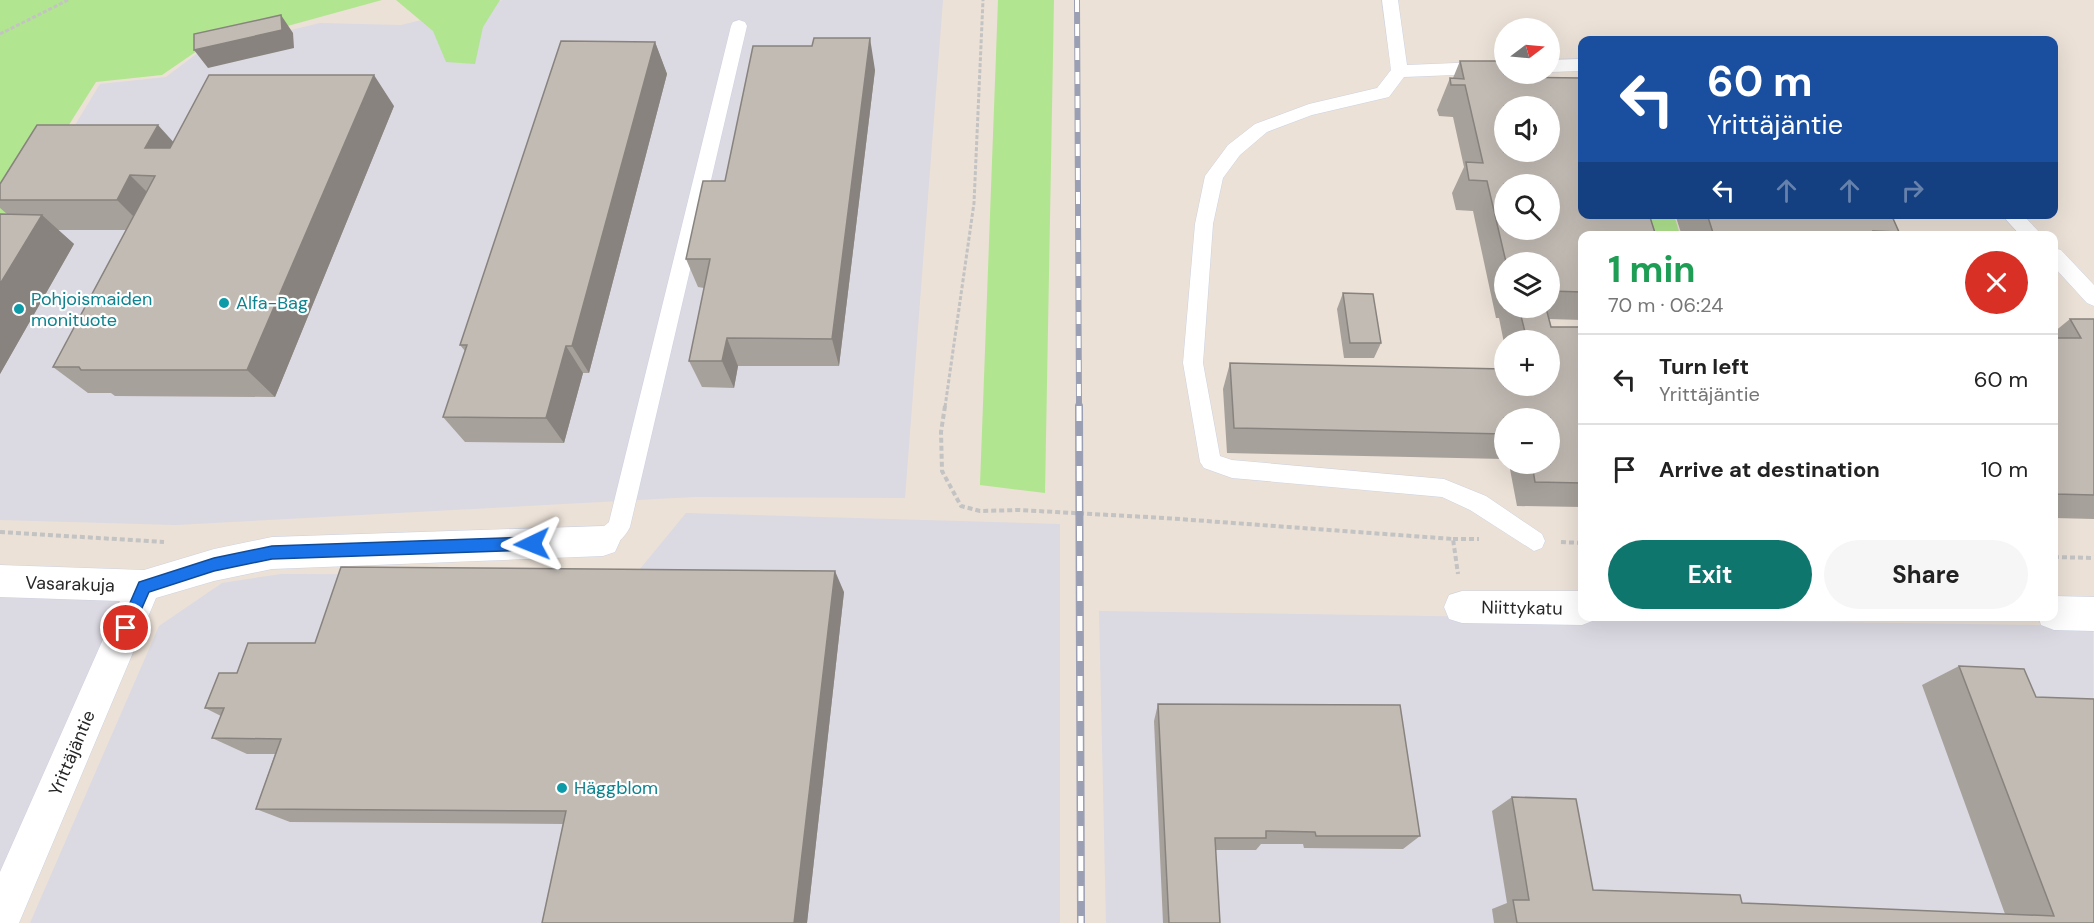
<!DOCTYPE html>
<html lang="en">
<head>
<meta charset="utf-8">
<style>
  :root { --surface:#fff; --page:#f6f6f6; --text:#222; --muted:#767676; --line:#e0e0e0; --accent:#0f766e }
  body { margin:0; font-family:"DM Sans",sans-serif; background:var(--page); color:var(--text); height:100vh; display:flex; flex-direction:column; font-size:22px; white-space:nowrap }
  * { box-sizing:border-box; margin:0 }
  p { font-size:20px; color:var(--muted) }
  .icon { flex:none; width:33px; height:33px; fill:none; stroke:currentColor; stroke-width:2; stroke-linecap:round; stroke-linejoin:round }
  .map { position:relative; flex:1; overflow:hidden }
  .side { position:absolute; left:1578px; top:231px; width:480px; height:390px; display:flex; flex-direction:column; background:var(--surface); border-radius:12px; box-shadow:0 6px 24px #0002 }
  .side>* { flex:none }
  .top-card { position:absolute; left:1578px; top:36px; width:480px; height:183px; border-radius:12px; box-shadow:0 6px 24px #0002; background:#1a4fa0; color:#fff; overflow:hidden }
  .needle { width:39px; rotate:74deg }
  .tools { position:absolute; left:1494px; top:18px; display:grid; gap:12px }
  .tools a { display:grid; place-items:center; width:66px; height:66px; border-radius:50%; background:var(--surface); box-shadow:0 6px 24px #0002; font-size:30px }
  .pin { position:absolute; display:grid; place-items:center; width:51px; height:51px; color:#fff; margin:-26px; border:3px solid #fff; border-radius:50%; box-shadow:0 2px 6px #0007 }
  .me { position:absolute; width:66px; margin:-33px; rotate:268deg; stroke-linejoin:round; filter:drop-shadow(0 0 4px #0008) }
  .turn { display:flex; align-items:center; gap:21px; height:126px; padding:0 30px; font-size:27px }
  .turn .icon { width:78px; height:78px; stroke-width:2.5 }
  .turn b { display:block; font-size:42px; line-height:51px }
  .lanes { display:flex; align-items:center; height:57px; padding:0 30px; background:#0003; justify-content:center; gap:30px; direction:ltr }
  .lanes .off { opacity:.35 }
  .round { display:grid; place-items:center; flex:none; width:63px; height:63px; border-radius:32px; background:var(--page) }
  .head { display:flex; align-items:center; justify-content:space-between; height:102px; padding:0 30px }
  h1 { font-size:36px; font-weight:700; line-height:45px; color:#1e9e55 }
  .primary-button { display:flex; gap:12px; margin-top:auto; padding:12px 30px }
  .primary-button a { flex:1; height:69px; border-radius:36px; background:var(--accent); color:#fff; font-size:24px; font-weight:700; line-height:69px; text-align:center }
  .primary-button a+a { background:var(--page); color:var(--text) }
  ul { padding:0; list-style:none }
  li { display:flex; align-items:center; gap:18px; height:90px; padding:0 30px; border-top:2px solid var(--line) }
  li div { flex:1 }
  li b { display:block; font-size:22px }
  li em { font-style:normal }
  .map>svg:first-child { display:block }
</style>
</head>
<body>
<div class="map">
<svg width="2094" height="923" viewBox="0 0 2094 923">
  <rect width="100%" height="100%" fill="#ebe1d7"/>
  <path fill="#dbd9e2" d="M503 0H943L905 498 694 497 176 525 0 520V238L7 237 100 84 166 77 199 52 320 23 401 25Z
    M686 513 1060 524V923H30L159 626 222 583 281 574 635 575Z
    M0 597 124 600 0 879Z
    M1099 611 2093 626 2094 923H1106Z"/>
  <path fill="#b2e590" d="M0 0H382L197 51 162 75 96 82 0 234Z
    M396 0H500L483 27 475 64 446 62 433 31Z
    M998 0H1054L1045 493 980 485Z
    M1635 217 1675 218 1680 235H1657L1655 231 1639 230Z"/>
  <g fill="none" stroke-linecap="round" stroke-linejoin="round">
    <g stroke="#cdd2e1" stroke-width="1">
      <path id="lane" d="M1382 0H1398L1407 65 1504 61V73L1404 77 1389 97 1312 115 1267 132 1240 155 1223 178 1213 224 1203 363 1220 456 1232 460 1444 479 1486 496 1542 534 1545 541 1542 548 1534 551 1470 510 1442 497 1232 478 1204 468 1200 462 1183 363 1195 224 1205 176 1228 145 1255 124 1309 104 1377 88 1391 70Z
        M739 20 745 22 747 26 630 527C625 538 614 547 603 551L595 548 592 541 595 534 609 522 731 26 733 22Z
        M1582 59V71L1550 72V60Z
        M2001 214H2022L2043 236H2021Z
        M2054 248 2061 250 2094 285V306L2087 303 2054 267Z"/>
    </g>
    <g stroke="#cdd2e1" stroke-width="1">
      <path id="street" d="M603 526 615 530 620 541 615 552 603 556 272 569 214 581 156 598 19 923H0V872L120 601 0 597V565L144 570 214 549 272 537Z
        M1462 591H1582V616H1596L1595 620 1582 625 1462 623 1449 619 1444 607 1449 595Z
        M2054 596 2094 597V631L2054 630 2041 625 2038 616H2054Z"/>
    </g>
    <path stroke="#c3c3c3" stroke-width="3" stroke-dasharray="4 2" stroke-linecap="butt" d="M0 34 68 0
      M945 407 974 203 983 0"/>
    <path stroke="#c3c3c3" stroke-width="4" stroke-dasharray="5 3" stroke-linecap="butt" d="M945 406 941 432 942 471 961 506 980 511 1019 510 1165 518 1453 539 1458 574
      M0 532 164 542
      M1453 539H1479
      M1561 542 1582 543
      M2054 557 2094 558"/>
    <use href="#lane" fill="#fff" fill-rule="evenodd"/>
    <use href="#street" fill="#fff" fill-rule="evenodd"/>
    <g stroke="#9a9fb3" stroke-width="6">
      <path id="rail-far1" d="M1077 0 1079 407"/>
    </g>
    <g stroke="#9a9fb3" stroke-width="8">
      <path id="rail" d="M1079 406 1081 923"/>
    </g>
    <use href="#rail-far1" stroke="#fff" stroke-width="4" stroke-dasharray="12" stroke-linecap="butt"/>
    <use href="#rail" stroke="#fff" stroke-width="5" stroke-dasharray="15" stroke-linecap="butt"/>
  </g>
  <path fill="#a7a19b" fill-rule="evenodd" d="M655 42 667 74 589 373H583L564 443 465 442 443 417 465 351 460 345Z
    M1460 61 1511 77 1582 236V320L1549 319 1551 327H1582V507L1517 506 1509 464H1550V418H1504V459L1227 453 1223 389 1230 363 1550 386V340H1504V343L1499 318H1496L1473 211 1456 210 1452 193 1464 167 1453 117 1439 116 1437 110 1450 78H1453ZM1504 262H1550V308H1504Z
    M875 70 839 366H738L734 388 702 387 689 361 704 288 698 287 686 259 725 181Z
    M394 106 275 397 115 396 111 393H88L53 367 126 230H58L74 244 0 374V214H7L0 208V184L173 142Z
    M1675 214H1891L1899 232 1896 236H1682Z
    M1343 293 1381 343 1374 358H1344L1337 309Z
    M2070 319H2094V519L2054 518V332Z
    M844 592 807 923H542L563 824 290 822 256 809 275 754H247L212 738 221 716 205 708 237 673 315 643Z
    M1959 666 2094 923H1494L1492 909 1507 903 1492 811 1512 797 1593 890 1742 903 2005 914 1922 685Z
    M1158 704 1420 836 1403 849 1304 848 1303 844H1261L1256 850H1215L1220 923H1163L1154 721Z"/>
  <path fill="#88837e" d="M281 15 293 33 294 48 208 68 194 50Z
    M870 38 875 70 839 366 832 339Z
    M655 42 667 74 589 373 572 346Z
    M374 75 394 106 275 397 247 370Z
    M158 125 186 156 145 148Z
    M130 175 160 205 147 230 117 200Z
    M42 215 74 244 0 374V284Z
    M727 338 738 366 734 388 722 361Z
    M566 346 583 373 564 443 546 418Z
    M835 571 844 592 807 923H794Z"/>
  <path fill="#c2bbb4" stroke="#88837e" stroke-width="1.5" fill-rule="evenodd" d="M281 15 282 30 194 50V34Z
    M814 38H870L832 339 727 338 722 361H689L710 259H686L703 181H725L753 46H812Z
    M561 41 655 42 572 346H566L546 418 443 417 467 345H460Z
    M1460 61H1504V74H1510L1511 77 1582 78V214H1649L1656 236H1582V292L1550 291V262H1506L1487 181 1469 180 1466 162 1483 163 1465 85H1451L1450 78 1464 79ZM1504 106H1550V152H1504ZM1504 184H1550V230H1504Z
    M209 75H374L247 370H81L79 367H53L155 176 130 175 117 200H0V184L37 125H158L145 148H170Z
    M0 214 42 215 0 284Z
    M1707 214H1891L1899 232 1873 231 1874 236H1714Z
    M1343 293 1373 294 1381 343H1350Z
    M1519 308H1546L1551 327H1582V483L1535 482 1532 464H1550V418H1504V434L1234 428 1230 363 1504 369V386H1550V340H1527Z
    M2070 319H2094V495L2054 494V338H2081Z
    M341 567 835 571 794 923H542L566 811 256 809 281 739 212 738 224 708H205L219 673H237L248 643H315Z
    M1959 666 2024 669 2036 697 2094 699V923H1517L1513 900H1529L1512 797 1576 799 1593 890 1740 895 1742 903 2054 916Z
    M1158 704 1400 705 1420 836H1316L1315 832 1266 831V838H1215L1220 923H1169Z"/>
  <path fill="#1a73e8" stroke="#114b97" stroke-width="1.5" d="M532 537 537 539 539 544 537 548 532 550 272 559 214 571 149 592 131 633 126 635 121 633 119 628 139 582 214 558 272 546Z"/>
  <g fill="#0f9aa8" stroke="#fff" stroke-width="2">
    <circle cx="224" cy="303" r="6"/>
    <circle cx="19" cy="309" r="6"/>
    <circle cx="562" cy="788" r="6"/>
  </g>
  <g text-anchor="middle" stroke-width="4.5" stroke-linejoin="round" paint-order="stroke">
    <g font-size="18" fill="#0d838f" stroke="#fff" text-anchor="start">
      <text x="31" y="305">Pohjoismaiden<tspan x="31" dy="21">monituote</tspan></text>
      <text x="236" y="309">Alfa-Bag</text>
      <text x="574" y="794">Häggblom</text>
    </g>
    <g font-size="18" fill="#272727" stroke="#fff">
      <text transform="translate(70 584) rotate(2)" y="6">Vasarakuja</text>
      <text transform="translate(1522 608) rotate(1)" y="6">Niittykatu</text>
      <text transform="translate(72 753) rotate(-67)" y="6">Yrittäjäntie</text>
    </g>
  </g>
</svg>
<div class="tools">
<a><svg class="needle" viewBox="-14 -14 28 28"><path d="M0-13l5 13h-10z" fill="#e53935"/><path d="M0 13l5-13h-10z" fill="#767676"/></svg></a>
<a><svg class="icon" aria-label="sound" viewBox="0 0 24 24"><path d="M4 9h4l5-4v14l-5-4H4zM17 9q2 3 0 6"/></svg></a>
<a><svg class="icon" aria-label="search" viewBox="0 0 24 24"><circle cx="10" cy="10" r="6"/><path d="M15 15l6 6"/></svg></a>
<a><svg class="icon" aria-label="layers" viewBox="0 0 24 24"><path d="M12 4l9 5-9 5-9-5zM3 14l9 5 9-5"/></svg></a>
<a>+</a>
<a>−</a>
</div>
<div class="pin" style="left:126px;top:628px;background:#d93025"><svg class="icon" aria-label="arrive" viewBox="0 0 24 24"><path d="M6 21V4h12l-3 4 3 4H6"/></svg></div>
<svg class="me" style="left:532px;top:544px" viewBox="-20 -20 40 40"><path d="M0-17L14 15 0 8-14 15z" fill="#1a73e8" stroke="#fff" stroke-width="4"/></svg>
<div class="top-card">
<div class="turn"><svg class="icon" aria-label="left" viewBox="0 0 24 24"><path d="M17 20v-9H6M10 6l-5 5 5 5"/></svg><div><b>60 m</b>Yrittäjäntie</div></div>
<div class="lanes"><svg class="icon" aria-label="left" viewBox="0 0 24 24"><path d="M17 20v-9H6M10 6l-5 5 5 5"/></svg><svg class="icon off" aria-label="ahead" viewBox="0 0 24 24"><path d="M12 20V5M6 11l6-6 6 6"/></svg><svg class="icon off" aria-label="ahead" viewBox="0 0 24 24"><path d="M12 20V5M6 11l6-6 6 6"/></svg><svg class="icon off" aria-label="right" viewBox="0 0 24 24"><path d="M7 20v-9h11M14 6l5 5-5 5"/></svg></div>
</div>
<section class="side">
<div class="head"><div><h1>1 min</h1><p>70 m · 06:24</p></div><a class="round" style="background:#d93025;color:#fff"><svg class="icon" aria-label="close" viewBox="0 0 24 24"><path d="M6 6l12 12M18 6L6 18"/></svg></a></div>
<ul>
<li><svg class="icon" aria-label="left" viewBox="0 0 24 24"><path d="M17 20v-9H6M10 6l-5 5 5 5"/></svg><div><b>Turn left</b><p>Yrittäjäntie</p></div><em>60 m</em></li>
<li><svg class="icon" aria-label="arrive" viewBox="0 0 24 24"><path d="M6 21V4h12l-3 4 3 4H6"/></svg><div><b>Arrive at destination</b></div><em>10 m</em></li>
</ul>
<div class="primary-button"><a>Exit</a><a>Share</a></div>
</section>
</div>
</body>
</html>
